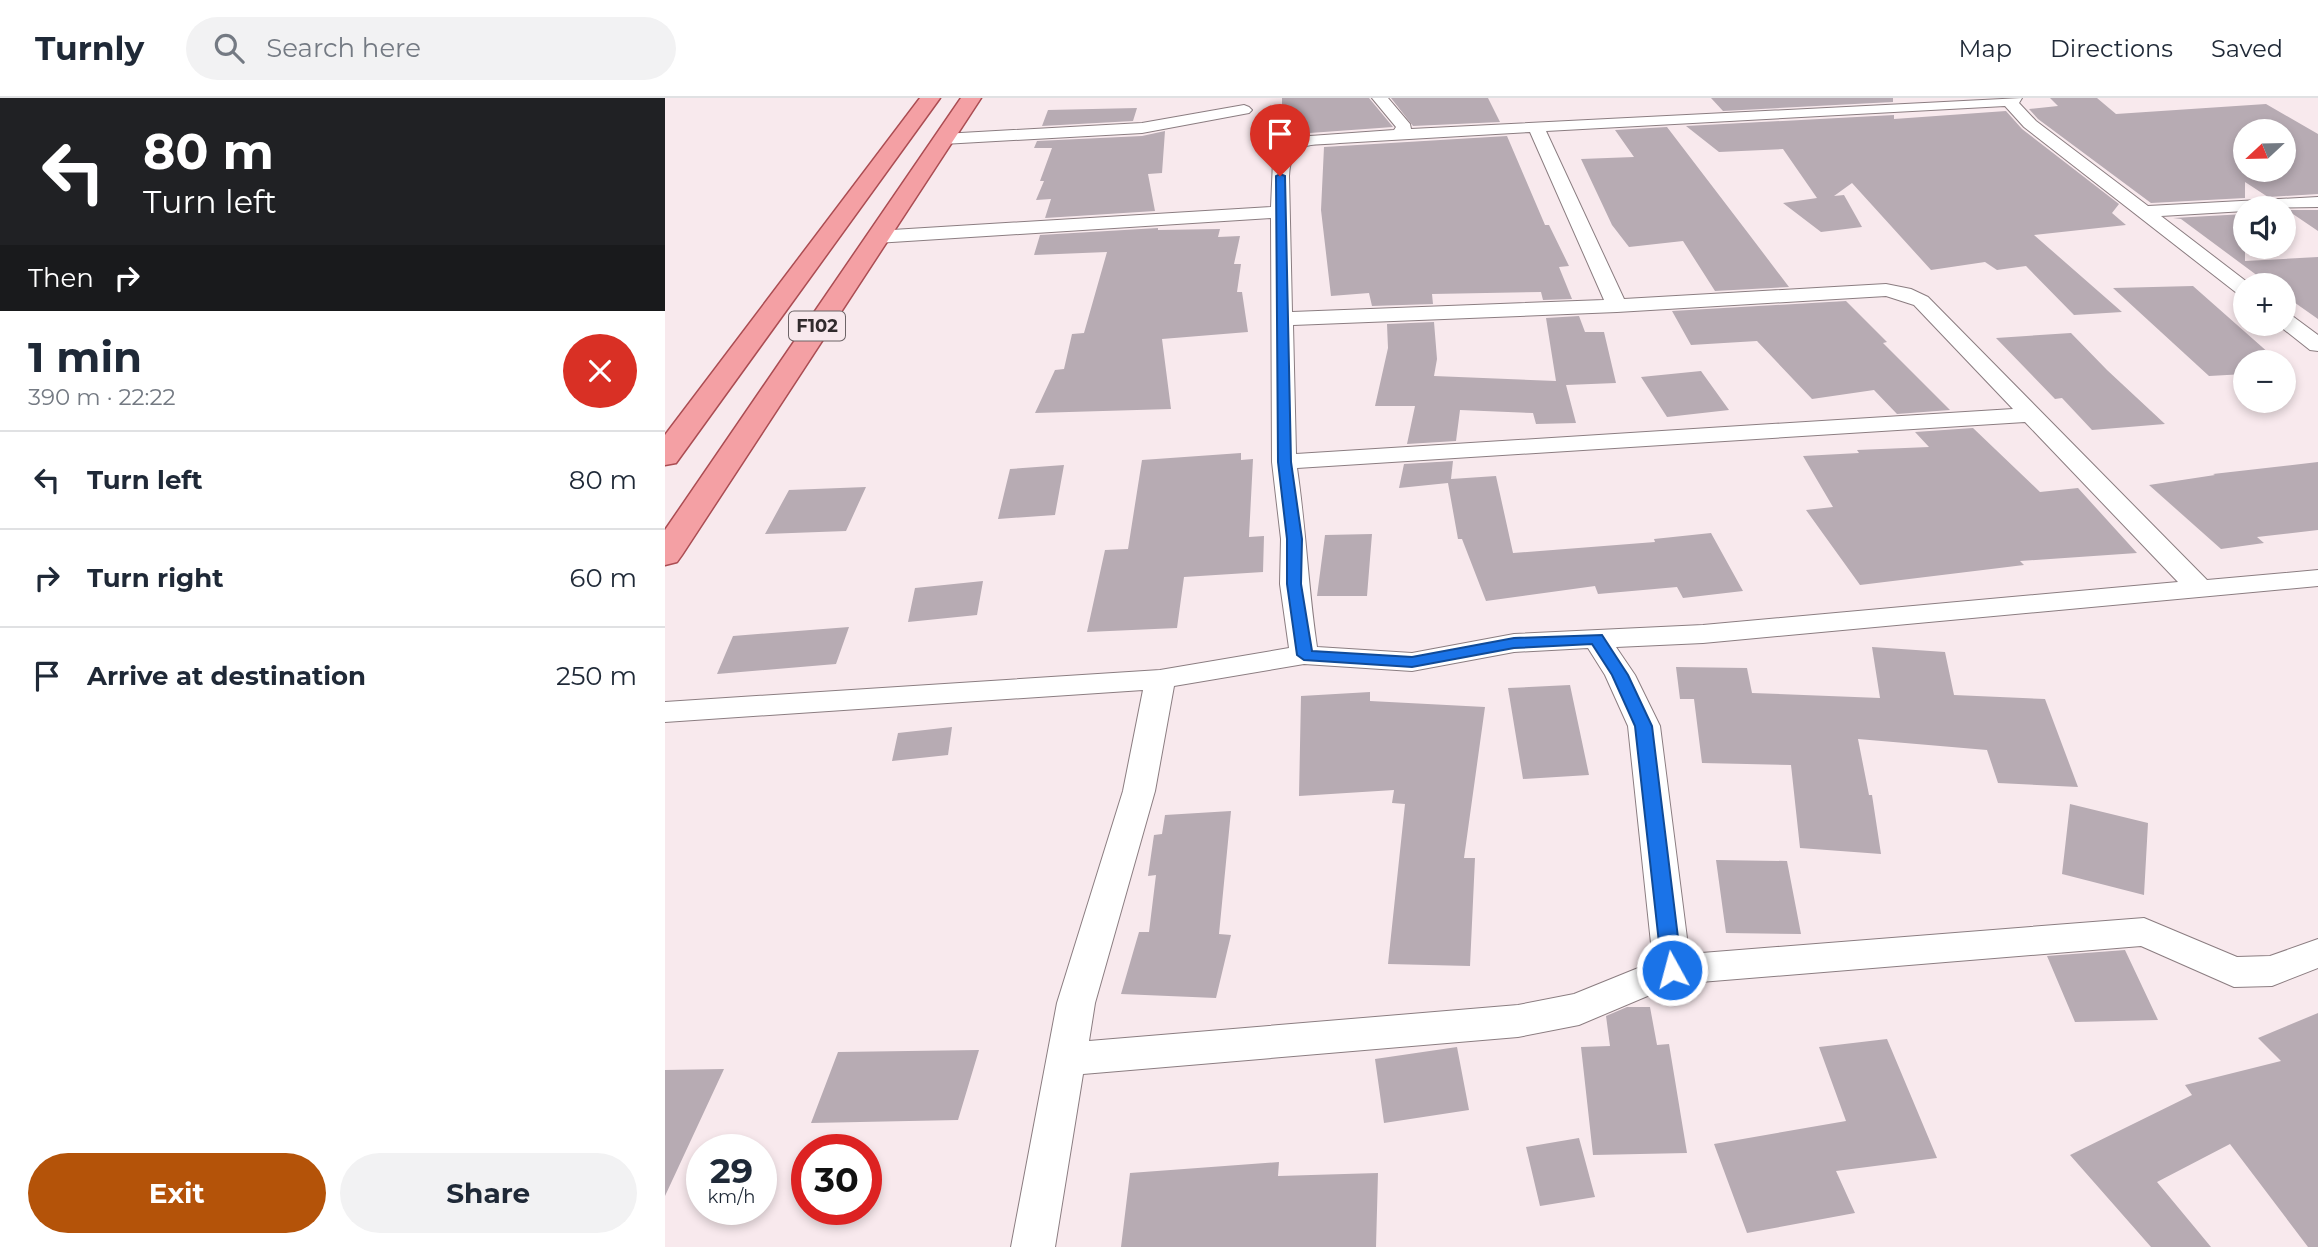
<!DOCTYPE html>
<html lang="en">
<head>
<meta charset="utf-8">
<style>
  :root { --surface:#fff; --page:#f2f2f3; --text:#1f2937; --muted:#747a83; --line:#e0e1e3; --accent:#b45309 }
  body { margin:0; font-family:Montserrat,sans-serif; background:var(--page); color:var(--text); height:100vh; display:flex; flex-direction:column; font-size:26px; white-space:nowrap }
  * { box-sizing:border-box; margin:0 }
  p { font-size:23px; color:var(--muted) }
  .icon { flex:none; width:38px; height:38px; fill:none; stroke:currentColor; stroke-width:2; stroke-linecap:round; stroke-linejoin:round }
  .map { position:relative; flex:1; overflow:hidden }
  .details { display:flex; flex-direction:column; background:var(--surface); width:665px }
  .details>* { flex:none }
  .hud { background:#202124; color:#fff; overflow:hidden }
  .needle { width:46px; rotate:248deg }
  .buttons { position:absolute; left:1568px; top:21px; display:grid; gap:14px }
  .buttons a { display:grid; place-items:center; width:63px; height:63px; border-radius:50%; background:var(--surface); box-shadow:0 4px 10px #0003; font-size:35px }
  .speed { position:absolute; left:21px; top:1036px; display:flex; gap:14px; font-size:35px; font-weight:700; text-align:center }
  .speed>* { display:grid; place-content:center; width:91px; height:91px; border-radius:50%; background:var(--surface); box-shadow:0 4px 10px #0003; line-height:1 }
  .speed small { font-size:18px; font-weight:400 }
  .speed .limit { border:10px solid #d22; background:#fff; color:#111 }
  .pin { position:absolute; display:grid; place-items:center; width:60px; height:60px; color:#fff; margin:-72px -30px; border-radius:50% 50% 50% 0; rotate:-45deg; box-shadow:0 0 7px #0007 }
  .pin .icon { rotate:45deg }
  .me { position:absolute; width:77px; margin:-38px; rotate:353deg; stroke-linejoin:round; filter:drop-shadow(0 0 5px #0008) }
  .turn { display:flex; align-items:center; gap:24px; height:147px; padding:0 28px; font-size:32px }
  .turn .icon { width:91px; height:91px; stroke-width:2.5 }
  .turn b { display:block; font-size:49px; line-height:60px }
  .then { display:flex; align-items:center; height:66px; padding:0 28px; background:#0003; gap:14px; font-size:26px }
  .round { display:grid; place-items:center; flex:none; width:74px; height:74px; border-radius:37px; background:var(--page) }
  .headline { display:flex; align-items:center; justify-content:space-between; height:119px; padding:0 28px }
  h1 { font-size:42px; font-weight:700; line-height:52px }
  .button { display:flex; gap:14px; margin-top:auto; padding:14px 28px }
  .button a { flex:1; height:80px; border-radius:42px; background:var(--accent); color:#fff; font-size:28px; font-weight:700; line-height:80px; text-align:center }
  .button a+a { background:var(--page); color:var(--text) }
  ul { padding:0; list-style:none }
  li { display:flex; align-items:center; gap:21px; height:98px; padding:0 28px; border-top:2px solid var(--line) }
  li div { flex:1 }
  li b { display:block; font-size:26px }
  li em { font-style:normal }
  header { display:flex; align-items:center; gap:42px; box-sizing:border-box; height:98px; padding:0 35px; background:var(--surface); border-bottom:2px solid var(--line) }
  header strong { font-size:33px }
  nav { display:flex; gap:38px; margin-inline-start:auto; font-size:24px }
  .search { width:490px; height:63px; background:var(--page); display:flex; align-items:center; gap:18px; box-sizing:border-box; padding:0 24px; border-radius:38px; color:var(--muted); font-size:26px }
  main { display:flex; flex:1; min-height:0 }
  .map>svg:first-child { display:block }
</style>
</head>
<body>
<header>
<strong>Turnly</strong>
<div class="search"><svg class="icon" aria-label="search" viewBox="0 0 24 24"><circle cx="10" cy="10" r="6"/><path d="M15 15l6 6"/></svg>Search here</div>
<nav><a>Map</a><a>Directions</a><a>Saved</a></nav>
</header>
<main>
<section class="details">
<div class="hud">
<div class="turn"><svg class="icon" aria-label="left" viewBox="0 0 24 24"><path d="M17 20v-9H6M10 6l-5 5 5 5"/></svg><div><b>80 m</b>Turn left</div></div>
<div class="then">Then<svg class="icon" aria-label="right" viewBox="0 0 24 24"><path d="M7 20v-9h11M14 6l5 5-5 5"/></svg></div>
</div>
<div class="headline"><div><h1>1 min</h1><p>390 m · 22:22</p></div><a class="round" style="background:#d93025;color:#fff"><svg class="icon" aria-label="close" viewBox="0 0 24 24"><path d="M6 6l12 12M18 6L6 18"/></svg></a></div>
<ul>
<li><svg class="icon" aria-label="left" viewBox="0 0 24 24"><path d="M17 20v-9H6M10 6l-5 5 5 5"/></svg><div><b>Turn left</b></div><em>80 m</em></li>
<li><svg class="icon" aria-label="right" viewBox="0 0 24 24"><path d="M7 20v-9h11M14 6l5 5-5 5"/></svg><div><b>Turn right</b></div><em>60 m</em></li>
<li><svg class="icon" aria-label="arrive" viewBox="0 0 24 24"><path d="M6 21V4h12l-3 4 3 4H6"/></svg><div><b>Arrive at destination</b></div><em>250 m</em></li>
</ul>
<div class="button"><a>Exit</a><a>Share</a></div>
</section>
<div class="map">
<svg width="1653" height="1149" viewBox="0 0 1653 1149">
  <rect width="100%" height="100%" fill="#f8e9ed"/>
  <path fill="#b7abb3" fill-rule="evenodd" d="M617 0H704L728 29 617 37Z
    M726 0H823L835 24 748 28Z
    M1046 0H1228V4L1058 13Z
    M1385 0H1432L1451 16 1601 6 1653 36V96L1603 99 1580 84V100L1486 105 1373 21 1364 11 1393 8ZM1580 33H1619V72H1580Z
    M472 10 468 23 377 28 383 12Z
    M1341 13 1357 31 1454 106 1447 115 1461 127 1369 137 1457 214 1409 217 1361 168 1332 172 1320 164 1266 172 1187 85 1169 98 1179 97 1197 129 1156 134 1118 105 1152 100 1118 51 1054 54 1021 28 1229 17V21Z
    M1002 29 1083 135 1124 189 1050 193 1018 143 964 149 947 127 916 61 969 59 950 32Z
    M500 33 497 75 483 76 490 113 380 120 386 101 371 102 379 83H375L387 50H369L372 43 477 38Z
    M842 38 880 127H884L904 168 894 169 907 201 878 202 876 194 767 196 768 206 707 208 704 195 666 198 656 112 659 49Z
    M1622 112H1653V133Z
    M1580 116V163L1653 159V221L1619 197V187H1605L1516 121 1508 120Z
    M493 130V132L555 131 553 139 575 138 569 166H576L572 194H577L583 234 497 241 506 311 370 315 390 272 399 271 407 236 419 235 442 154 369 157 375 137Z
    M1528 188 1614 264H1580V276L1544 278 1448 190Z
    M1181 203 1222 244 1218 245 1285 312 1232 316 1209 292 1147 301 1092 243 1026 247 1007 213Z
    M914 218 920 234H939L951 285 901 287 911 325 871 326 868 315 795 312 791 343 742 346 750 308H710L723 250 722 226 769 224 772 261 769 278 891 283 881 220Z
    M1406 235 1442 272 1500 326 1427 332 1397 300 1390 301 1331 240Z
    M1036 273 1064 312 1002 319 976 279Z
    M1308 330 1375 394 1413 390 1472 455 1355 463 1359 467 1195 487 1141 412 1168 409 1138 358 1194 355 1192 352 1264 349 1250 334Z
    M576 355V362L588 361 584 439 599 438 598 474 519 479 512 530 422 534 440 452 463 451 477 362Z
    M788 363 786 381 831 378 848 455 990 444 989 441 1046 435 1078 493 1018 500 1012 489 933 496 930 488 821 503 797 441H793L783 385 734 390 739 366Z
    M1653 364V432L1592 439 1599 445 1556 451 1484 387 1550 377 1548 376Z
    M399 367 390 417 333 421 345 371Z
    M201 389 181 433 100 436 124 392Z
    M707 436 702 498H652L660 437Z
    M318 483 312 517 243 524 250 490Z
    M184 529 171 566 52 576 68 538Z
    M1207 549 1280 554 1289 597 1380 601 1413 689 1333 685 1322 652 1193 641 1204 697H1207L1216 756 1135 750 1126 667 1037 665 1029 601H1015L1011 569 1082 570 1087 595 1215 600Z
    M905 587 924 677 858 681 843 590Z
    M705 594V603L820 609 799 760H810L805 868 723 866 740 706 727 705 729 692 634 698 636 598Z
    M287 629 283 657 227 663 233 635Z
    M1405 706 1483 725 1479 797 1397 776Z
    M566 713 554 836 566 837 551 900 456 896 474 834H484L491 777 483 778 489 737 497 736 500 717Z
    M1051 762 1122 763 1136 836 1061 835Z
    M1460 852 1493 922 1410 924 1382 858Z
    M962 909H985L992 947 1004 946 1022 1055 928 1057 916 949 945 948 941 918Z
    M1653 915V1149H1643L1565 1046 1492 1084 1546 1149H1486L1405 1057 1527 997 1520 987 1616 963 1593 940Z
    M1222 941 1272 1060 1171 1073 1190 1115 1082 1135 1049 1046 1181 1023 1154 949Z
    M792 949 804 1012 719 1025 710 961Z
    M314 952 293 1022 146 1025 173 954Z
    M59 971 0 1098V972Z
    M914 1040 930 1099 875 1108 861 1049Z
    M614 1064 613 1078 713 1075 711 1149H456L465 1075Z"/>
  <g fill="none" stroke-linecap="round" stroke-linejoin="round">
    <g stroke="#8b7d81" stroke-width="2">
      <path id="street" d="M707 0H723L745 26 746 31 1357 0 1354 5 1371 23 1483 108 1653 99V109L1580 110V113L1496 118 1586 187H1580V198L1573 196 1359 29 1340 8 881 33 959 201 1221 186 1246 191 1263 199 1542 482 1653 472V488L1038 545 951 549 970 577 995 628 1024 856 1479 820 1572 859 1605 858 1653 841V870L1607 888 1569 889 1476 848 1011 886 914 927 853 939 418 976 390 1149H346L392 905 458 693 478 592 0 624V604L495 572 624 550 615 486 616 441 607 364 606 120 211 145 202 139 211 133 606 109 608 63 618 47 645 38 729 32 731 29ZM865 34 939 202 627 214 624 78C626 41 645 48 675 45ZM1221 198 1249 207 1348 311 631 356 628 227 952 214ZM1360 324 1513 484 1038 527 849 536 747 555 652 549C643 489 641 430 632 370ZM923 550 940 577 963 628 988 864 909 896 853 907 424 943 430 905 490 693 509 588 639 566 747 573 849 554Z
        M579 7 584 9 587 12 584 15 477 35 278 46 270 41 278 36 477 25Z
        M1619 215 1626 217 1653 237V253L1645 252 1612 226H1619Z"/>
    </g>
    <g stroke="#ab4d53" stroke-width="3">
      <path id="primary" d="M255 0H275L11 365 0 367V337Z
        M296 0H316L17 457 12 464 0 467V432Z"/>
    </g>
    <use href="#street" fill="#fff" fill-rule="evenodd"/>
    <use href="#primary" fill="#f4a0a4" fill-rule="evenodd"/>
  </g>
  <path fill="#1a73e8" stroke="#114b97" stroke-width="2" d="M615 76 620 78 626 364 637 441 636 486 647 553 747 559 849 540 937 537 963 577 987 628 1017 872 1014 878 1007 880 1000 878 997 872 970 628 947 577 927 546 849 550 747 569 639 562 632 557 622 486V441L613 364 611 78Z"/>
  <g text-anchor="middle" stroke-width="6" stroke-linejoin="round" paint-order="stroke">
    <rect fill="#f8e9ed" stroke="#6d6467" stroke-width="2" x="124" y="213.5" width="56" height="29" rx="5"/>
    <g font-size="18" font-weight="bold" fill="#312b2d">
      <text x="152" y="234">F102</text>
    </g>
  </g>
</svg>
<div class="buttons">
<a><svg class="needle" viewBox="-14 -14 28 28"><path d="M0-13l5 13h-10z" fill="#e53935"/><path d="M0 13l5-13h-10z" fill="#747a83"/></svg></a>
<a><svg class="icon" aria-label="sound" viewBox="0 0 24 24"><path d="M4 9h4l5-4v14l-5-4H4zM17 9q2 3 0 6"/></svg></a>
<a>+</a>
<a>−</a>
</div>
<div class="speed"><div>29<small>km/h</small></div><div class="limit">30</div></div>
<div class="pin" style="left:615px;top:78px;background:#d93025"><svg class="icon" aria-label="arrive" viewBox="0 0 24 24"><path d="M6 21V4h12l-3 4 3 4H6"/></svg></div>
<svg class="me" style="left:1007px;top:872px" viewBox="-20 -20 40 40"><circle r="17" fill="#1a73e8" stroke="#fff" stroke-width="3"/><path d="M0-11L8 9 0 5-8 9z" fill="#fff"/></svg>
</div>
</main>
</body>
</html>
